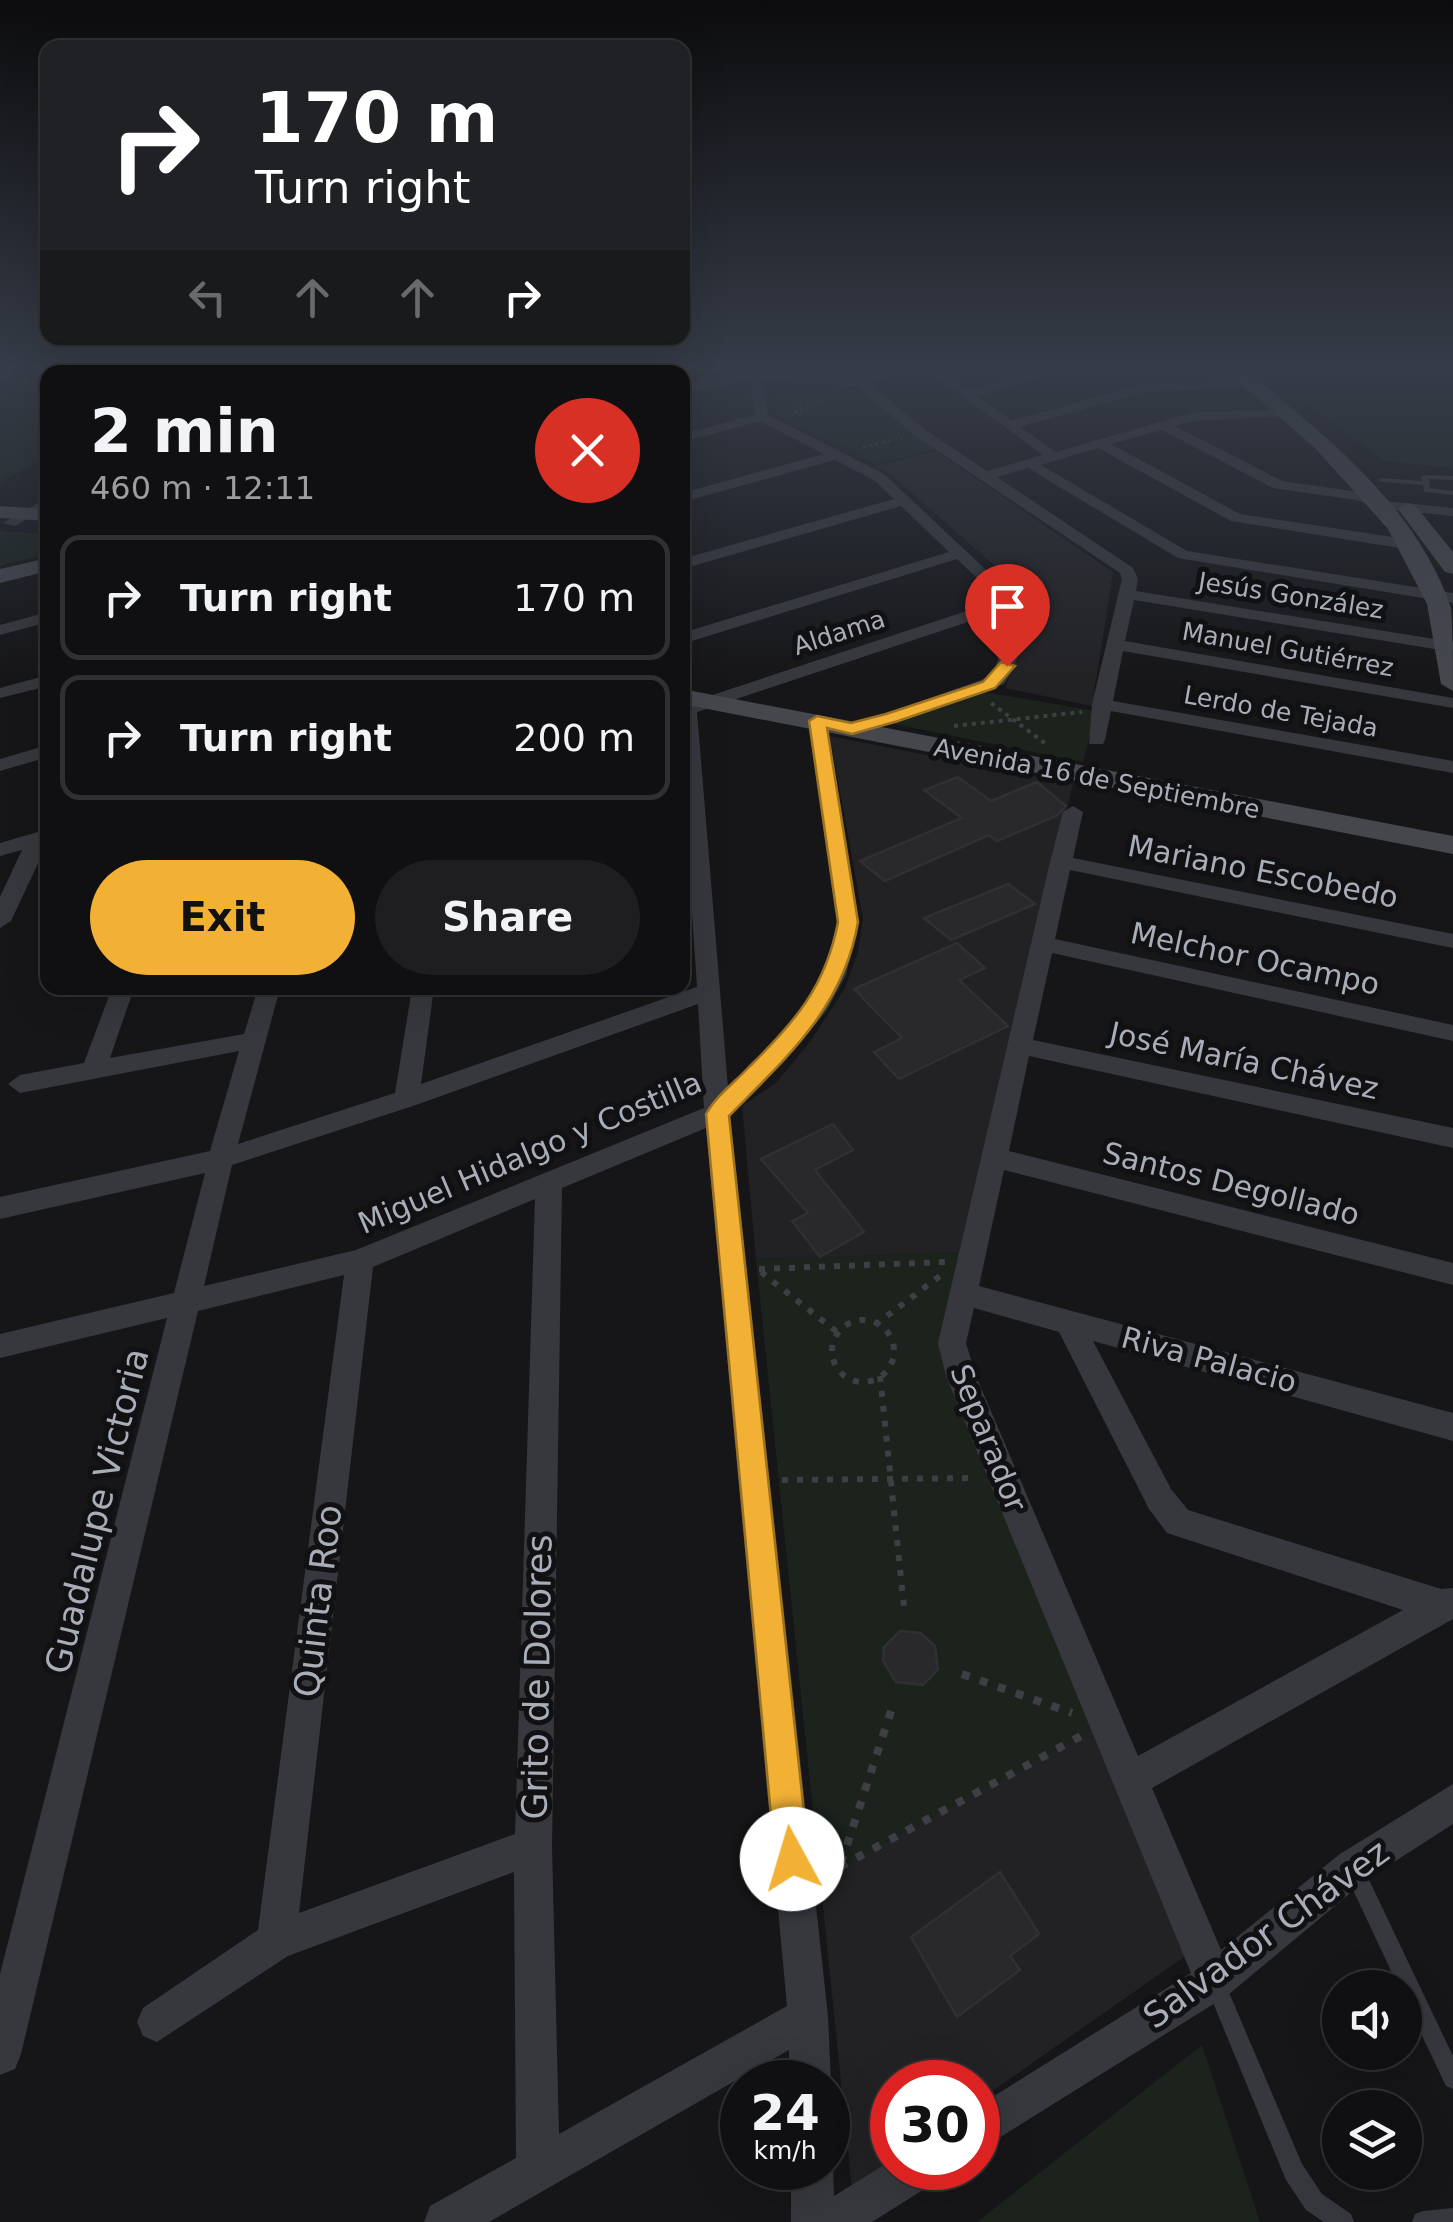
<!DOCTYPE html>
<html lang="en">
<head>
<meta charset="utf-8">
<style>
  :root { --surface:#101012; --page:#1e1e20; --text:#f1f3f6; --muted:#9c9d9f; --line:#303032; --accent:#f2b134 }
  body { margin:0; font-family:"DejaVu Sans",sans-serif; background:var(--page); color:var(--text); height:100vh; display:flex; flex-direction:column; font-size:38px; white-space:nowrap }
  * { box-sizing:border-box; margin:0 }
  p { font-size:32px; color:var(--muted) }
  .icon { flex:none; width:55px; height:55px; fill:none; stroke:currentColor; stroke-width:2; stroke-linecap:round; stroke-linejoin:round }
  .map { position:relative; flex:1; overflow:hidden }
  .sheet { position:absolute; left:40px; top:365px; width:650px; height:630px; display:flex; flex-direction:column; background:var(--surface); border-radius:20px; box-shadow:0 10px 40px #0002,0 0 0 2px var(--line) }
  .sheet>* { flex:none }
  .banner { position:absolute; left:40px; top:40px; width:650px; height:305px; border-radius:20px; box-shadow:0 10px 40px #0002,0 0 0 2px var(--line); background:#202124; color:#fff; overflow:hidden }
  .fabs { position:absolute; left:1322px; top:1970px; display:grid; gap:20px }
  .fabs a { display:grid; place-items:center; width:100px; height:100px; border-radius:50%; background:var(--surface); box-shadow:0 10px 40px #0002,0 0 0 2px var(--line); font-size:50px }
  .speed { position:absolute; left:720px; top:2060px; display:flex; gap:20px; font-size:50px; font-weight:700; text-align:center }
  .speed>* { display:grid; place-content:center; width:130px; height:130px; border-radius:50%; background:var(--surface); box-shadow:0 10px 40px #0002,0 0 0 2px var(--line); line-height:1 }
  .speed small { font-size:25px; font-weight:400 }
  .speed .limit { border:15px solid #d22; background:#fff; color:#111 }
  .pin { position:absolute; display:grid; place-items:center; width:85px; height:85px; color:#fff; margin:-102px -42px; border-radius:50% 50% 50% 0; rotate:-45deg; box-shadow:0 0 10px #0007 }
  .pin .icon { rotate:45deg }
  .me { position:absolute; width:110px; margin:-55px; rotate:354deg; stroke-linejoin:round; filter:drop-shadow(0 0 8px #0008) }
  .turn { display:flex; align-items:center; gap:35px; height:210px; padding:0 50px; font-size:45px }
  .turn .icon { width:130px; height:130px; stroke-width:2.5 }
  .turn b { display:block; font-size:70px; line-height:85px }
  .lanes { display:flex; align-items:center; height:95px; padding:0 50px; background:#0003; justify-content:center; gap:50px; direction:ltr }
  .lanes .off { opacity:.35 }
  .round { display:grid; place-items:center; flex:none; width:105px; height:105px; border-radius:52px; background:var(--page) }
  .headline { display:flex; align-items:center; justify-content:space-between; height:170px; padding:0 50px }
  h1 { font-size:60px; font-weight:700; line-height:75px }
  .cta { display:flex; gap:20px; margin-top:auto; padding:20px 50px }
  .cta a { flex:1; height:115px; border-radius:60px; background:var(--accent); color:#111; font-size:40px; font-weight:700; line-height:115px; text-align:center }
  .cta a+a { background:var(--page); color:var(--text) }
  ul { padding:0; list-style:none }
  li { display:flex; align-items:center; gap:30px; height:125px; margin:0 20px 15px; padding:0 30px; border:5px solid var(--line); border-radius:20px }
  li div { flex:1 }
  li b { display:block; font-size:38px }
  li em { font-style:normal }
  .map>svg:first-child { display:block }
</style>
</head>
<body>
<div class="map">
<svg width="1453" height="2222" viewBox="0 0 1453 2222">
  <rect width="100%" height="100%" fill="#161618"/>
  <path fill="#222225" d="M936 451 1113 572 1092 706 1005 688 1036 602 892 475 875 466Z
    M830 736 1073 784 961 1253 756 1259 742 1106 776 1083 810 1042 845 988 858 952 863 919Z
    M1102 1724 1194 1950 978 2101V2082H892V2161L852 2189 820 1877Z"/>
  <path fill="#1c231d" d="M0 371H210L48 372 47 457 0 482Z
    M1263 371H1402L1453 376V468L1384 461Z
    M820 387 861 390 937 449 876 464 773 412 774 399 809 398Z
    M0 531 47 534V554L0 566Z
    M984 692 1096 711 1083 762 884 722Z
    M961 1253 941 1341 1102 1724 820 1879 756 1259Z
    M1202 2045 1260 2222H977Z"/>
  <g fill="none" stroke-linecap="round" stroke-linejoin="round">
    <path stroke="#2c353c" stroke-width="4" d="M0 379 12 371"/>
  </g>
  <path fill="#29292c" stroke="#303034" stroke-width="2.5" d="M958 777 991 801 1037 782 1066 806 1058 815 997 841 989 835 885 881 860 861 962 818 924 790Z
    M1008 884 1035 904 951 940 924 918Z
    M957 943 985 968 959 980 1008 1026 899 1079 874 1052 902 1038 854 989Z
    M833 1124 853 1150 815 1170 864 1232 820 1257 792 1221 808 1213 761 1159Z
    M900 1631 920 1633 935 1646 938 1669 923 1685 896 1682 883 1661 884 1647Z
    M1000 1872 1039 1934 1010 1956 1020 1970 957 2017 911 1937Z"/>
  <g fill="none" stroke-linecap="round" stroke-linejoin="round">
    <path stroke="#3d3f44" stroke-width="2.5" stroke-dasharray="2.5 4" stroke-linecap="butt" d="M558 371 562 372
      M429 372 438 371
      M794 412 822 404 815 401
      M801 415 796 413 797 408 823 398
      M863 447 902 438"/>
    <path stroke="#3d3f44" stroke-width="4" stroke-dasharray="4 5" stroke-linecap="butt" d="M991 703 1046 744
      M954 726 1082 712"/>
    <path stroke="#3d3f44" stroke-width="6" stroke-dasharray="6 9" stroke-linecap="butt" d="M759 1269 947 1262
      M761 1272 837 1332
      M832 1351a31 31 0 1 1 62 0a31 31 0 1 1-62 0Z
      M875 1325 940 1276
      M880 1376 904 1607
      M782 1480 976 1478"/>
    <path stroke="#3d3f44" stroke-width="8" stroke-dasharray="8 11" stroke-linecap="butt" d="M962 1674 1072 1713
      M841 1863 892 1708
      M823 1876 1081 1736"/>
    <path fill="#37383d" fill-rule="evenodd" d="M1425 475 1453 476V480L1429 479 1430 488 1453 491V495L1424 492 1423 485 1382 482 1378 480 1382 478 1422 481 1421 477Z
      M1354 1861 1361 1863 1453 2056V2089L1446 2086 1405 2000V1988H1399L1347 1877 1345 1870 1347 1863Z
      M1215 1973 1222 1976 1302 2164 1322 2194 1351 2214 1354 2222H1324L1306 2210 1286 2180 1205 1983 1208 1976Z
      M1453 2208V2222H1412L1415 2214 1423 2211Z"/>
    <path fill="#37383d" fill-rule="evenodd" d="M633 371H645V372H633Z
      M748 371 846 378 840 371H854L861 377 910 371 868 383 927 431 987 471 1043 455 928 371H942L969 390 1038 371H1058L977 396 1012 421 1143 384 1254 380 1256 383 1250 387 1144 392 1020 427 1056 452 1191 413 1290 409V415L1285 416 1192 421 1175 426 1282 481 1359 492 1385 501 1453 508V516L1382 509 1356 500 1273 488 1162 430 1111 444 1240 514 1406 539 1414 544 1406 549 1231 521 1098 448 1041 465 1187 551 1453 593V603L1178 558 1028 468 997 477 1133 568 1138 579 1136 591 1453 642V650L1447 651 1134 600 1125 641 1453 698V708L1123 651 1113 701 1453 761V773L1111 711 1105 740 1103 744H1089L1092 704 1122 579 1120 573 917 437 856 386 762 381 768 415 884 474 1017 599C1028 626 1021 660 1004 684L859 733H845L843 729 992 676 1004 643V610L697 712 728 1088 770 1048 810 999 824 975 837 922 808 721 817 715 826 721 859 922 846 975 827 1010 786 1060 730 1116 828 2016 831 2082 828 2090V2082H789V2050L489 2222H424L430 2206 516 2158 514 1872 288 1956 157 2042 143 2036 137 2022 143 2008 258 1930 344 1275 198 1311 21 2054 15 2069 0 2075V1974L167 1318 0 1358V1334L174 1293 205 1173 0 1219V1197L210 1151 239 1051 20 1093 8 1084 20 1075 84 1063 112 988H134L110 1058 244 1034 258 988H280L238 1144 395 1093 412 988H434L421 1084 697 987 682 766V705L1000 600 957 559 682 644V633L949 552 901 506 682 569V559L894 499 874 480 835 460 682 502V493L824 454 760 421 682 442V434L755 415 750 381 682 393V385L748 374ZM698 1004 704 1108 356 1250 204 1286 232 1165 416 1105ZM706 1128 787 2006 559 2134 552 1846 562 1188ZM535 1199 515 1834 299 1913 373 1267Z
      M1425 371H1453V377Z
      M48 497V507L15 526 3 523Z
      M48 612V622L0 635V625Z
      M48 675V686L0 698V688Z
      M48 745V757L0 771V759Z
      M1073 806 1083 812 1073 858 1453 934V948L1070 870 1055 939 1453 1025V1041L1052 953 1033 1040 1453 1128V1148L1029 1056 1009 1151 1453 1263V1285L1004 1170 979 1286 1453 1413V1441L1093 1341 1171 1489 1188 1510 1441 1589 1453 1588V1619L1152 1788 1221 1950 1340 1854 1453 1784V1824L1366 1880 1228 1995 978 2151V2106L1191 1973 946 1376 938 1343 1050 862 1063 812ZM974 1308 1059 1332 1149 1509 1167 1533 1403 1610 1138 1756 976 1376 966 1343Z
      M48 829V842L11 921 0 928V897L22 850 0 856V843Z
      M828 2154 833 2168 834 2196 892 2160V2168H940L934 2183 872 2222H791V2168H828Z"/>
    <path fill="#45474d" fill-rule="evenodd" d="M1226 371C1254 371 1270 390 1290 407 1355 460 1424 526 1451 608 1453 632 1453 666 1453 691L1441 684 1427 604 1388 529 1315 448Z
      M1408 503 1415 505 1453 552V574L1445 572 1398 509Z
      M0 506 48 509V521L0 518Z
      M48 558V571L0 583V569Z
      M682 689 1453 836V854L682 704Z"/>
  </g>
  <linearGradient id="sky" x2="0" y2="1"><stop stop-color="#0c0c0d"/><stop offset="0.54" stop-color="#363c48"/><stop offset="1" stop-color="#363c48" stop-opacity="0"/></linearGradient>
  <rect width="1453" height="682" fill="url(#sky)"/>
  <path fill="#f2b134" stroke="#9d7322" stroke-width="2.5" d="M1001 662 1015 666 995 688 898 721 852 734 827 728 858 922C844 1007 787 1057 729 1116L809 1859 804 1871 792 1876 780 1871 775 1859 706 1114C716 1096 735 1082 749 1067 795 1022 826 986 838 922L809 721 817 716 851 723 886 714 983 682Z"/>
  <g text-anchor="middle" stroke-width="10" stroke-linejoin="round" paint-order="stroke">
    <g font-size="25" fill="#a8adb8" stroke="#111113">
      <text transform="translate(1291 595) rotate(9)" y="9">Jesús González</text>
      <text transform="translate(839 632) rotate(-18)" y="9">Aldama</text>
      <text transform="translate(1288 649) rotate(10)" y="9">Manuel Gutiérrez</text>
      <text transform="translate(1281 711) rotate(10)" y="9">Lerdo de Tejada</text>
      <text transform="translate(1097 778) rotate(11)" y="9">Avenida 16 de Septiembre</text>
    </g>
    <g font-size="30" fill="#a8adb8" stroke="#111113">
      <text transform="translate(1263 872) rotate(11)" y="10">Mariano Escobedo</text>
      <text transform="translate(1255 959) rotate(12)" y="10">Melchor Ocampo</text>
      <text transform="translate(1244 1061) rotate(12)" y="10">José María Chávez</text>
      <text transform="translate(530 1153) rotate(-23)" y="10">Miguel Hidalgo y Costilla</text>
      <text transform="translate(1231 1184) rotate(14)" y="10">Santos Degollado</text>
      <text transform="translate(1209 1360) rotate(15)" y="10">Riva Palacio</text>
      <text transform="translate(988 1438) rotate(68)" y="10">Separador</text>
    </g>
    <g font-size="35" fill="#a8adb8" stroke="#111113">
      <text transform="translate(97 1511) rotate(-76)" y="12">Guadalupe Victoria</text>
      <text transform="translate(318 1601) rotate(-83)" y="12">Quinta Roo</text>
      <text transform="translate(537 1677) rotate(-89)" y="12">Grito de Dolores</text>
      <text transform="translate(1266 1934) rotate(-36)" y="12">Salvador Chávez</text>
    </g>
  </g>
</svg>
<div class="fabs">
<a><svg class="icon" aria-label="sound" viewBox="0 0 24 24"><path d="M4 9h4l5-4v14l-5-4H4zM17 9q2 3 0 6"/></svg></a>
<a><svg class="icon" aria-label="layers" viewBox="0 0 24 24"><path d="M12 4l9 5-9 5-9-5zM3 14l9 5 9-5"/></svg></a>
</div>
<div class="speed"><div>24<small>km/h</small></div><div class="limit">30</div></div>
<div class="pin" style="left:1007px;top:666px;background:#d93025"><svg class="icon" aria-label="arrive" viewBox="0 0 24 24"><path d="M6 21V4h12l-3 4 3 4H6"/></svg></div>
<svg class="me" style="left:792px;top:1859px" viewBox="-20 -20 40 40"><circle r="19" fill="#fff"/><path d="M0-13L10 11 0 6-10 11z" fill="#f2b134"/></svg>
<div class="banner">
<div class="turn"><svg class="icon" aria-label="right" viewBox="0 0 24 24"><path d="M7 20v-9h11M14 6l5 5-5 5"/></svg><div><b>170 m</b>Turn right</div></div>
<div class="lanes"><svg class="icon off" aria-label="left" viewBox="0 0 24 24"><path d="M17 20v-9H6M10 6l-5 5 5 5"/></svg><svg class="icon off" aria-label="ahead" viewBox="0 0 24 24"><path d="M12 20V5M6 11l6-6 6 6"/></svg><svg class="icon off" aria-label="ahead" viewBox="0 0 24 24"><path d="M12 20V5M6 11l6-6 6 6"/></svg><svg class="icon" aria-label="right" viewBox="0 0 24 24"><path d="M7 20v-9h11M14 6l5 5-5 5"/></svg></div>
</div>
<section class="sheet">
<div class="headline"><div><h1>2 min</h1><p>460 m · 12:11</p></div><a class="round" style="background:#d93025;color:#fff"><svg class="icon" aria-label="close" viewBox="0 0 24 24"><path d="M6 6l12 12M18 6L6 18"/></svg></a></div>
<ul>
<li><svg class="icon" aria-label="right" viewBox="0 0 24 24"><path d="M7 20v-9h11M14 6l5 5-5 5"/></svg><div><b>Turn right</b></div><em>170 m</em></li>
<li><svg class="icon" aria-label="right" viewBox="0 0 24 24"><path d="M7 20v-9h11M14 6l5 5-5 5"/></svg><div><b>Turn right</b></div><em>200 m</em></li>
</ul>
<div class="cta"><a>Exit</a><a>Share</a></div>
</section>
</div>
</body>
</html>
